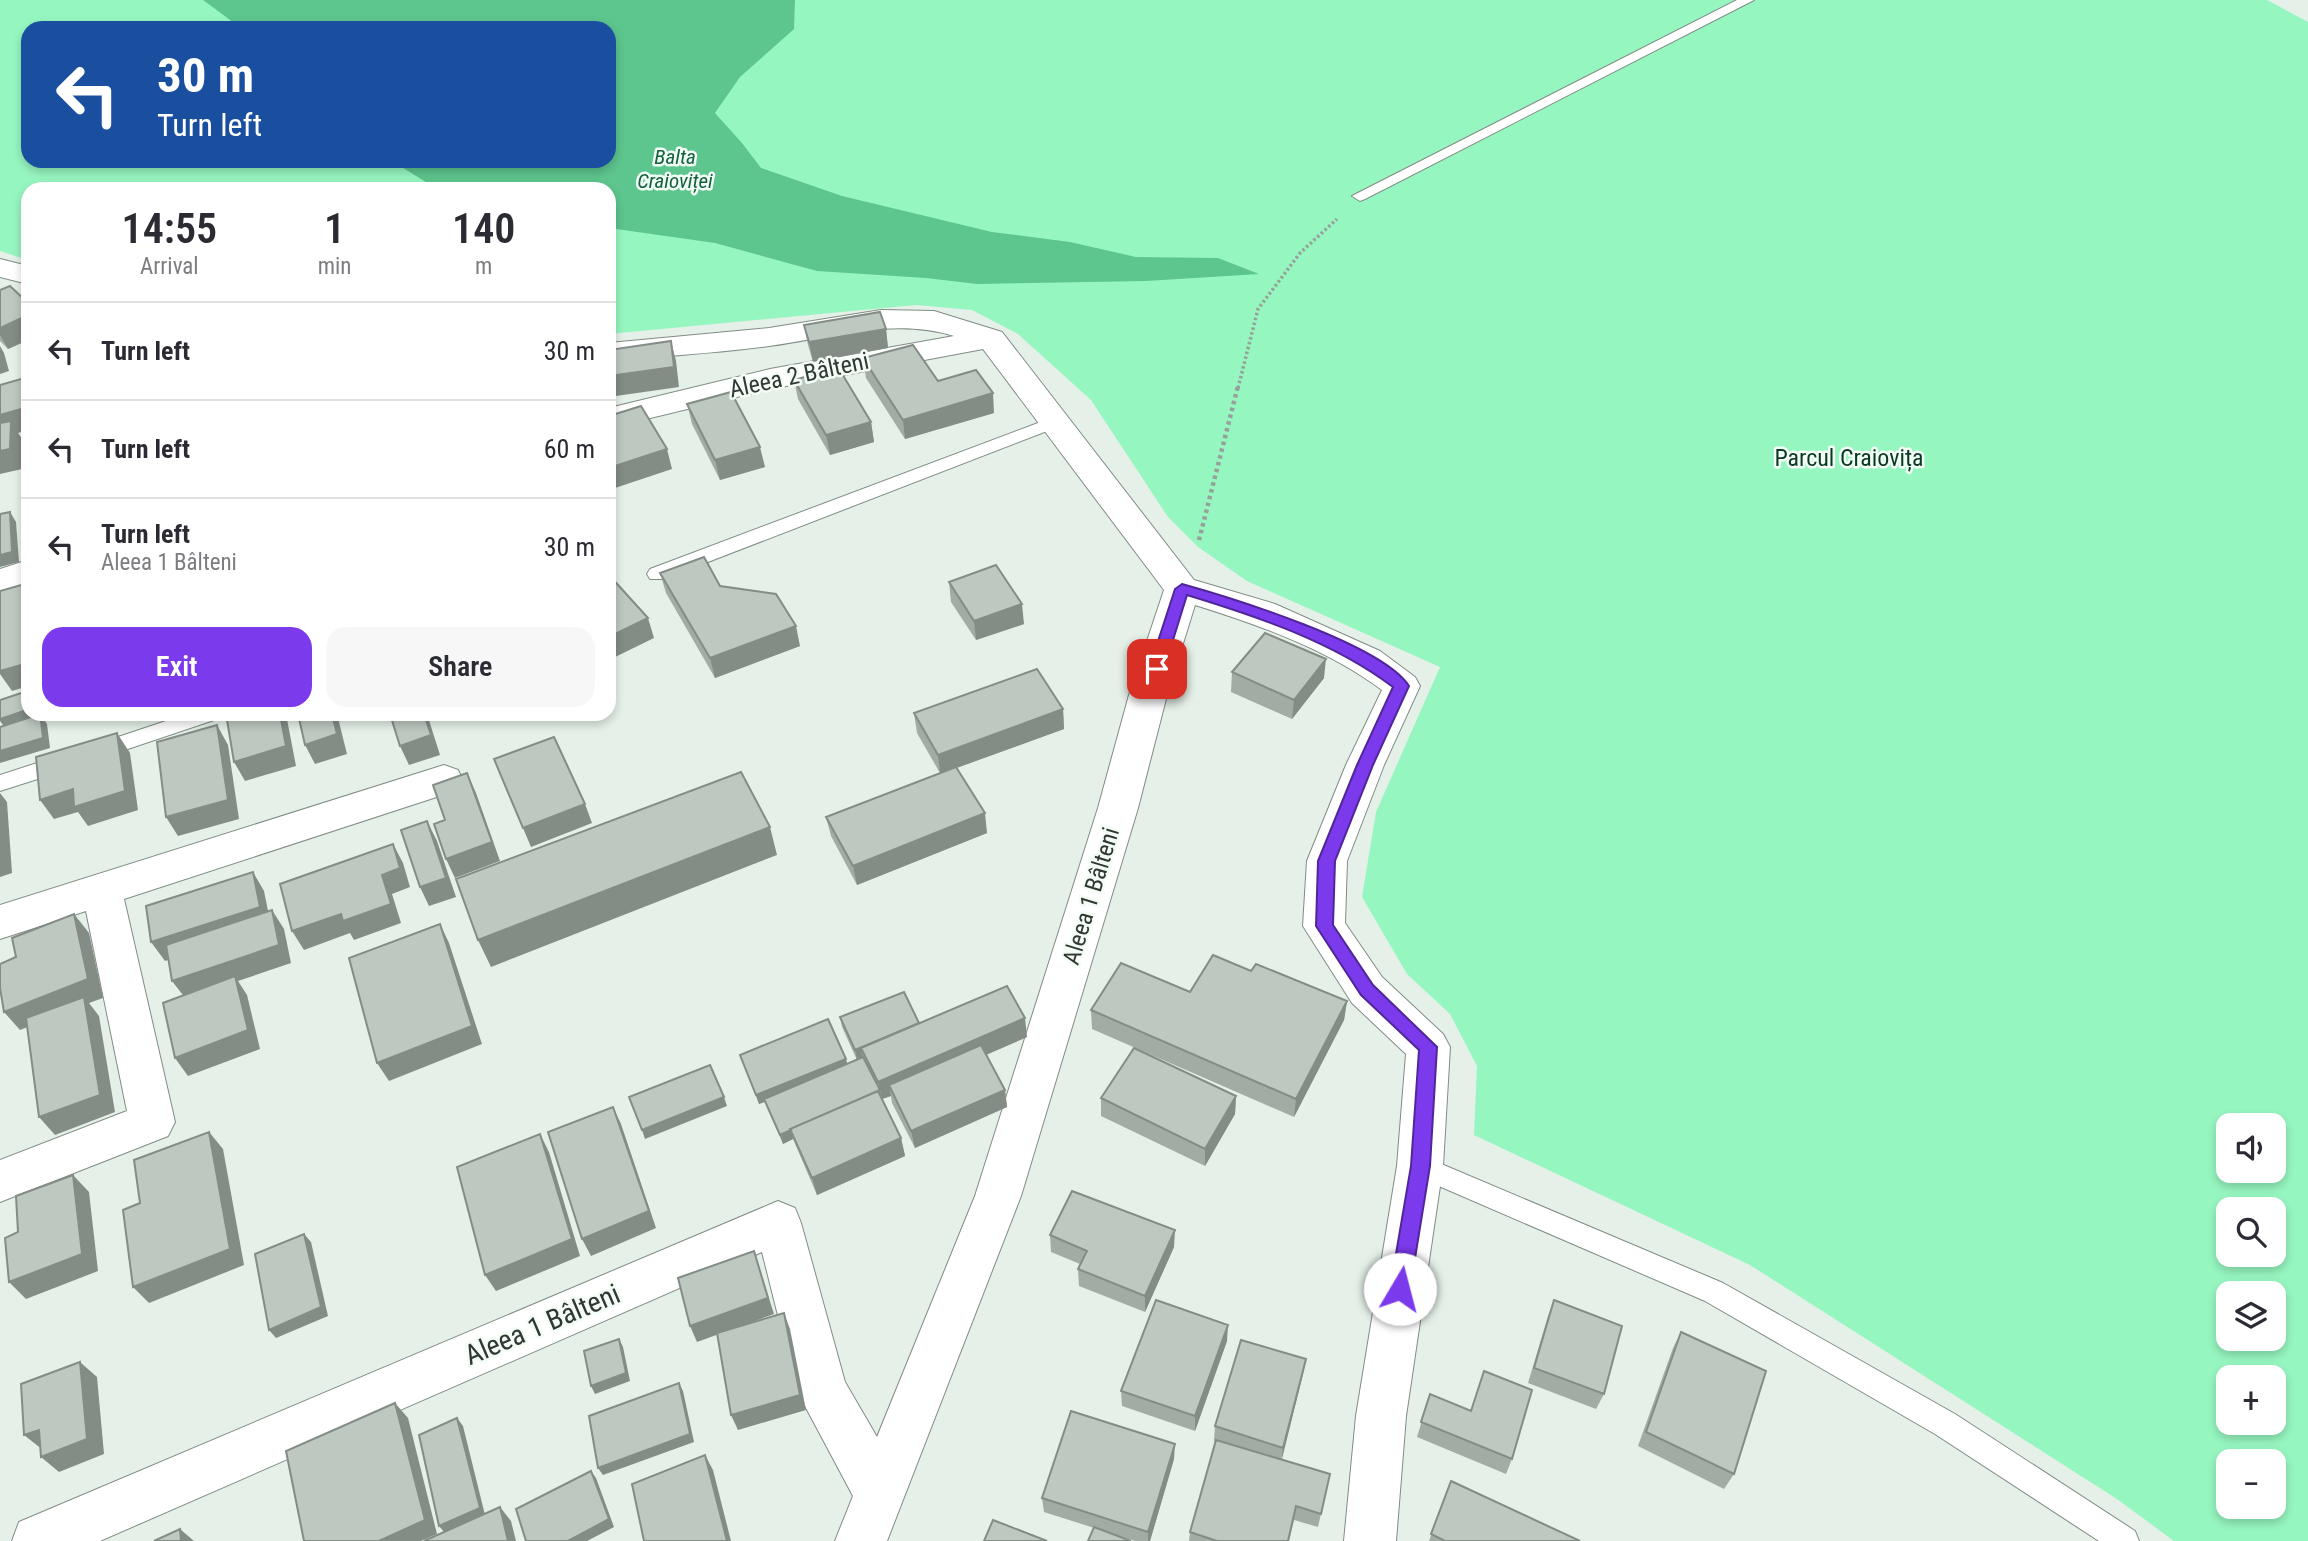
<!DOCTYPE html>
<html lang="en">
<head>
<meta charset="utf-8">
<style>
  :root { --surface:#fff; --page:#f7f7f7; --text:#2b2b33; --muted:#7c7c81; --line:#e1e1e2; --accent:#7c3aed }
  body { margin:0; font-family:"Roboto Condensed",sans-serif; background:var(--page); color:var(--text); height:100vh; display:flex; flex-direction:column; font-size:26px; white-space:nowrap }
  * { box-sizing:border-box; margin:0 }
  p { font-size:23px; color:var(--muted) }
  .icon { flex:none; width:38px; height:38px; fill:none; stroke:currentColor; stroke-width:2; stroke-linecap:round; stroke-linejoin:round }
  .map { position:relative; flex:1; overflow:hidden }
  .sheet { position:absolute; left:21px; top:182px; width:595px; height:539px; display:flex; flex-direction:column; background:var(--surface); border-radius:21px; box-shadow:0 4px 10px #0003 }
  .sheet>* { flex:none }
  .guide { position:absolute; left:21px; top:21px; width:595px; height:147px; border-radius:21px; box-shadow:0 4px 10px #0003; background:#1a4fa0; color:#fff; overflow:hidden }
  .fabs { position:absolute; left:2216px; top:1113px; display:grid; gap:14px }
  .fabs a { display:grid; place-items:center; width:70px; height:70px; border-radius:14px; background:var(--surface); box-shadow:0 4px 10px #0003; font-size:35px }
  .pin { position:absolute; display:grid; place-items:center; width:60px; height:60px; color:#fff; margin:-30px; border-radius:14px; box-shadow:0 4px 10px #0006 }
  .me { position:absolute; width:77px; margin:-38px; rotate:8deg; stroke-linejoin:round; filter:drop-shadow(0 0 5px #0008) }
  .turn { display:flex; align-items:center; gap:24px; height:147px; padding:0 21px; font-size:32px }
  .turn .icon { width:91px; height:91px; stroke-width:2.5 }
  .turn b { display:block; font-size:49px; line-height:60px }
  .eta { display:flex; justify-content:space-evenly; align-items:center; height:119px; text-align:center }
  .eta b { font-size:42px; font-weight:600; line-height:49px }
  .cta { display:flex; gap:14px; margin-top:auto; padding:14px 21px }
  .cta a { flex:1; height:80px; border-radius:21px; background:var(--accent); color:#fff; font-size:28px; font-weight:600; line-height:80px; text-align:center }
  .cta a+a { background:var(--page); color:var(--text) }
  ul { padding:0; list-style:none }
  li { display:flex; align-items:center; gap:21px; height:98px; padding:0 21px; border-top:2px solid var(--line) }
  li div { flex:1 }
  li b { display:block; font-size:26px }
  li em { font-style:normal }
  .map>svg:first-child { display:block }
</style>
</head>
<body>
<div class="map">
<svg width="2308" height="1541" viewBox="0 0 2308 1541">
  <rect width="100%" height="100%" fill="#e4f0e8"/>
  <path fill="#96f6c0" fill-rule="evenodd" d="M0 0H2267L2308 22V1541H2174L2117 1499 1750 1265 1474 1135 1477 1066 1450 1014 1407 974 1362 897 1376 812 1440 667 1247 581 1198 547 1168 517 1091 400 1018 334 972 310 916 305 609 334V189H28V260L0 251ZM28 28H609V161H28ZM2228 1125H2273V1171H2228ZM2228 1209H2273V1255H2228ZM2228 1293H2273V1339H2228ZM2228 1377H2273V1423H2228ZM2228 1461H2273V1507H2228Z"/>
  <path fill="#5dc58e" d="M203 0H795L794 29 740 77 715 113 742 143 761 168 842 196 992 232 1070 242 1136 257 1218 258 1259 274 1146 281 977 284 926 278 817 271 715 243 609 228V189H437L392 161H609V28H241Z"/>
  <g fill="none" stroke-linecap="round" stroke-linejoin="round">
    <g stroke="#818c85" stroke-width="2">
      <path id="lane" d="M1737 0H1754L1365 199 1360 201 1352 196Z
        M1054 417 1060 418 1063 422 1060 426 664 579H650L647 574 650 569Z
        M187 714H220L217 719 98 759 91 756 88 751 91 746Z
        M65 754 72 756 75 762 72 768 0 791V775Z
        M1420 1155 1723 1283 1955 1414 2135 1531 2139 1541H2099L1935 1434 1705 1301 1411 1174 1407 1166 1411 1158Z"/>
    </g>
    <g stroke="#818c85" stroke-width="2">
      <path id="street" d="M0 259 28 266V284L0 277Z
        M881 310 934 311 1002 332 1194 580 1275 604 1380 651 1415 677 1420 686 1384 765 1347 861 1345 923 1382 977 1443 1034 1450 1047 1443 1166 1406 1416 1396 1541H1344L1356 1416 1397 1166 1406 1054 1352 1003 1303 926 1307 861 1346 765 1382 690C1327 649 1259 625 1195 605L1167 695 1138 808 1021 1196 887 1541H835L853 1496 797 1391 762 1252 100 1541H12L19 1522 778 1201 795 1208 801 1223 845 1382 877 1437 975 1196 1098 808 1129 695 1164 590 983 349 770 389 609 428V408L770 369 954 336C893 317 830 338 769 346 716 353 662 356 609 361V343L769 328Z
        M28 560V585L0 594V569Z
        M444 765 458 770 463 780 458 790 124 899 175 1122 168 1136 0 1202V1160L127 1111 86 911 0 939V905Z"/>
    </g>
    <path stroke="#97a09a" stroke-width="3.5" stroke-dasharray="2.5 2.5" stroke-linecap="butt" d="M1238 388 1258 309 1300 253 1337 219"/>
    <path stroke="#97a09a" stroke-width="4.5" stroke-dasharray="3.5 3.5" stroke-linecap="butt" d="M1199 540 1238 386"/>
    <use href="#lane" fill="#fff" fill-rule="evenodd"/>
    <use href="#street" fill="#fff" fill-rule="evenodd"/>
  </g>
  <path fill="#a2aca5" d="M0 290 28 303V340L8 349 0 341Z
    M804 325 886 329 888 348 813 362 808 345Z
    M863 358 938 381 994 413 905 439 866 378Z
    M794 380 871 422 874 442 830 455 798 399Z
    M687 404 765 467 720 480 692 424Z
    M660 573 720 586 800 646 715 678 666 593Z
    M949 582 1024 624 976 640 951 602Z
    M1232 672 1324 678 1292 719 1231 692Z
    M1063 709 1064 729 956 768 987 833 857 885 831 836 826 817 940 773 917 733 914 713Z
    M1251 971 1347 1001 1344 1020 1294 1117 1092 1029 1091 1010 1190 992Z
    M840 1017 919 1023 1027 1037 986 1055 1005 1090 1007 1107 915 1148 892 1103 891 1096 882 1099 901 1138 905 1156 817 1195 793 1139 783 1144 765 1102 759 1104 740 1055 846 1059 847 1064 857 1060 842 1027Z
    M1236 1096 1235 1114 1205 1166 1101 1116V1098Z
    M1050 1235 1174 1247 1145 1312 1079 1286 1078 1269 1080 1264 1051 1252Z
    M1554 1300 1604 1394 1596 1409 1528 1383 1548 1316Z
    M1681 1332 1734 1474 1724 1489 1638 1446 1673 1348Z
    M1227 1341 1195 1431 1122 1406 1121 1391Z
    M1306 1359 1303 1374 1281 1460 1330 1474 1318 1527 1294 1520 1289 1541H1189L1190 1532 1215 1442 1214 1441 1215 1426Z
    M1430 1394 1512 1459 1506 1474 1417 1437Z
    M1174 1459 1150 1541H1135L1044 1512 1042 1498Z
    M1451 1481 1580 1541H1429Z"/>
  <path fill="#848c86" d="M28 315V340L8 349 0 335V328Z
    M886 329 888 348 813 362 809 342Z
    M671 341 676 361 679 387 609 397V376Z
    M0 346 4 353 9 371 0 374Z
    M993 393 994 413 905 439 903 420Z
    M28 407V430L18 433 23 440 22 469 0 474V415Z
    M871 422 874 442 830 455 826 435Z
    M760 447 765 467 720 480 715 460Z
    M667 449 672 469 612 489 609 478V468Z
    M10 512 16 522 19 562 0 567V555Z
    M1022 604 1024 624 976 640 974 621Z
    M648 618 654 638 609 660V637Z
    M796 626 800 646 715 678 710 658Z
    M1326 659 1324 678 1292 719 1294 700Z
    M28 663V686L12 691 0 674V671Z
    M24 692 28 698V714H33L34 720 6 729 0 721V719Z
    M1063 709 1064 729 940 774 938 755Z
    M40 714 47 724 50 748 0 763V751Z
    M155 714H174L158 719Z
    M280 714H286L296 766 245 781 234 762Z
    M332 714H337L347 754 315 764 305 745Z
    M424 714H427L440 755 409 765 400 746Z
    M217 725 228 745 239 819 178 836 166 817Z
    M117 733 130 753 138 810 88 826 78 812 54 819 40 800 73 789Z
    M467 773 476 793 500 861 455 878 446 859Z
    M0 793 7 802 12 873 0 877Z
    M585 804 592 823 531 847 523 828Z
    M985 813 987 833 857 885 853 866Z
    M427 821 437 841 456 897 429 906 420 887Z
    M770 827 777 855 491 967 478 940Z
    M393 844 403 863 410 887 392 894 401 923 354 940 350 933 304 950 292 931 382 875Z
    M253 872 264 891 271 926 165 961 151 942Z
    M272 910 284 929 291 963 238 981 247 995 260 1049 188 1076 175 1058 186 999 172 981Z
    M74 914 89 933 103 998 89 1003 99 1016 115 1112 55 1135 39 1117 85 1004 20 1030 4 1012Z
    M440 924 449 943 482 1044 389 1081 377 1063Z
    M1347 1001 1344 1020 1294 1117 1296 1099Z
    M1025 1018 1027 1037 893 1095 889 1085 891 1096 882 1099 878 1082Z
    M861 1048 863 1057 857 1060 855 1050Z
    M846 1059 848 1069 759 1104 756 1095Z
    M1005 1090 1007 1107 915 1148 911 1131Z
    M1236 1096 1235 1114 1205 1166V1149Z
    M724 1097 727 1106 645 1139 642 1130Z
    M613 1107 621 1124 656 1228 591 1256 582 1239Z
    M791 1130 793 1139 783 1144 780 1135Z
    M209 1132 223 1149 244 1265 149 1303 133 1287Z
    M540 1134 549 1152 580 1256 496 1291 485 1275Z
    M901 1138 905 1156 817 1195 812 1178Z
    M73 1175 89 1192 98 1271 26 1299 9 1282Z
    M1175 1230 1174 1247 1145 1312V1296Z
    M304 1234 311 1242 328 1316 276 1338 269 1330Z
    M754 1251 774 1314 697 1342 690 1326Z
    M784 1313 790 1329 806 1410 738 1430 731 1415Z
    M1228 1325 1227 1341 1195 1431V1416Z
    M619 1339 623 1347 630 1381 595 1394 591 1386Z
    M1306 1359 1303 1374 1281 1463 1283 1448Z
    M80 1362 97 1377 104 1454 59 1472 41 1457Z
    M679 1383 683 1391 694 1442 603 1475 598 1468Z
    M395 1403 408 1418 437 1534 421 1541H379Z
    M457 1418 463 1426 485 1515 445 1533 439 1526Z
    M39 1430 43 1450 24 1435Z
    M1175 1444 1174 1459 1150 1541H1148V1532Z
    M705 1455 713 1470 731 1541H727Z
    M591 1471 596 1478 614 1527 587 1541H568Z
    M500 1507 511 1521 516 1541H508Z
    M180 1529 194 1541H181Z"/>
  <path fill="#bcc8c0" stroke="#848c86" stroke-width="2" d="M10 286 28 303V315L0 328V290Z
    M880 312 886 329 809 342 804 325Z
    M671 341 674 367 609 376V350Z
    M913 345 938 381 976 370 993 393 903 420 863 358Z
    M838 367 871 422 826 435 794 380Z
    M28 377V407L0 415V385Z
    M731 392 760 447 715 460 687 404Z
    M641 406 667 449 609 468V416Z
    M28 416V444L26 445 22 417Z
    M11 421 10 449 0 451V423Z
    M10 512 12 552 0 555V514Z
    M704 557 720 586 776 594 796 626 710 658 660 573Z
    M996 565 1022 604 974 621 949 582Z
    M609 575 648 618 609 637Z
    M28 583V663L0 671V591Z
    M1265 633 1326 659 1294 700 1232 672Z
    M1037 669 1063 709 938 755 914 713Z
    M24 692 27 710 0 719V700Z
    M40 714 43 738 0 751V727Z
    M226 714H280L286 746 234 762Z
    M298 714H332L337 734 305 745Z
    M390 714H424L431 735 400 746Z
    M217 725 228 800 166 817 157 742Z
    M117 733 125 791 74 807 73 789 40 800 36 757Z
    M554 737 585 804 523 828 494 759Z
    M956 767 985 813 853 866 826 817Z
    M741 772 770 827 478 940 456 879Z
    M467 773 492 842 446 859 434 824 445 820 433 785Z
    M427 821 446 878 420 887 401 830Z
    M393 844 400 868 382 875 391 904 343 921 341 914 292 931 280 884Z
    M253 872 260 907 151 942 146 906Z
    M272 910 279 945 172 981 166 945Z
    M74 914 88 979 4 1012 0 988V964L16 957 12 938Z
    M440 924 472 1026 377 1063 349 958Z
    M1213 955 1251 971 1256 964 1347 1001 1296 1099 1091 1010 1121 963 1190 992Z
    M235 976 248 1030 175 1058 163 1003Z
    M1007 986 1025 1018 878 1082 861 1048Z
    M904 992 919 1023 855 1050 840 1017Z
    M84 997 100 1095 39 1117 26 1018Z
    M828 1019 846 1059 756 1095 740 1055Z
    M981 1045 1005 1090 911 1131 889 1085Z
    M1134 1048 1236 1096 1205 1149 1101 1098Z
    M863 1057 880 1090 790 1129 791 1130 780 1135 764 1099Z
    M710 1065 724 1097 642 1130 629 1097Z
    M878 1091 901 1138 812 1178 790 1129Z
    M613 1107 649 1211 582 1239 548 1132Z
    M209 1132 230 1249 133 1287 123 1210 140 1203 134 1160Z
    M540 1134 572 1239 485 1275 457 1167Z
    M73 1175 82 1254 9 1282 5 1238 18 1232 16 1196Z
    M1072 1191 1175 1230 1145 1296 1078 1269 1087 1251 1050 1235Z
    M304 1234 321 1307 269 1330 255 1254Z
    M754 1251 768 1298 690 1326 678 1278Z
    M1156 1300 1228 1325 1195 1416 1121 1391Z
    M1554 1300 1622 1326 1604 1394 1534 1368Z
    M784 1313 800 1395 731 1415 717 1333Z
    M1681 1332 1766 1371 1734 1474 1646 1432Z
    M619 1339 626 1373 591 1386 584 1351Z
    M1241 1340 1306 1359 1283 1448 1215 1426Z
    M80 1362 87 1439 41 1457 39 1430 24 1435 21 1384Z
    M1484 1371 1532 1390 1512 1459 1421 1422 1430 1394 1471 1411Z
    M679 1383 690 1434 598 1468 589 1416Z
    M395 1403 425 1520 379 1541H304L286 1451Z
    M1071 1411 1175 1444 1148 1532 1042 1498Z
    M457 1418 480 1508 439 1526 419 1435Z
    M1216 1440 1330 1474 1321 1514 1296 1506 1288 1541H1217L1190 1532Z
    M705 1455 727 1541H644L632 1484Z
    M591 1471 609 1519 568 1541H526L516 1509Z
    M1451 1481 1580 1541H1445L1431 1534Z
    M500 1507 508 1541H424Z
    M993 1520 1047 1541H984Z
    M1094 1527 1131 1541H1088Z
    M180 1529 181 1541H154Z"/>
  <path fill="#7c3aed" stroke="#51269a" stroke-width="2" d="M1182 584C1232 598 1382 644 1409 686L1373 765 1335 861 1333 925 1373 985 1437 1047 1430 1166 1410 1289 1407 1296 1400 1299 1393 1296 1390 1289 1411 1166 1419 1050 1361 995 1316 926 1318 861 1357 765 1393 687C1333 642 1259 617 1187 595L1164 669 1157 674 1151 673 1149 669 1175 589Z"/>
  <g text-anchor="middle" stroke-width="5" stroke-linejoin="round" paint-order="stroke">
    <g font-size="21" font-style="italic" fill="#13613d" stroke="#f1fdf5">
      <text x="675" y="164">Balta<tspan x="675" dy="24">Craioviței</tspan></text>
    </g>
    <g font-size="24" fill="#323734" stroke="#f1fdf5">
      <text transform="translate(799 375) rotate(-12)" y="8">Aleea 2 Bâlteni</text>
      <text transform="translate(1091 896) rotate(-73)" y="8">Aleea 1 Bâlteni</text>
    </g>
    <g font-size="24" fill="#0b3823" stroke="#f1fdf5">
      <text x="1849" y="466">Parcul Craiovița</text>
    </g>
    <g font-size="28" fill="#323734" stroke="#f1fdf5">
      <text transform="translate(542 1324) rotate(-23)" y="10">Aleea 1 Bâlteni</text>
    </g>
  </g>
</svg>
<div class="fabs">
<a><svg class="icon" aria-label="sound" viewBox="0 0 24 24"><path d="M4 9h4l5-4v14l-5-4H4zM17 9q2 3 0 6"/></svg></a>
<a><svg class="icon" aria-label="search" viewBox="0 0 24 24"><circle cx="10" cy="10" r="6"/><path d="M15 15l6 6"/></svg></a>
<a><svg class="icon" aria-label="layers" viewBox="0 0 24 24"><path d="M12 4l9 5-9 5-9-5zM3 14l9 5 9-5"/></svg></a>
<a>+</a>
<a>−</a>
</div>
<div class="pin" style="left:1157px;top:669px;background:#d93025"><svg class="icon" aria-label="arrive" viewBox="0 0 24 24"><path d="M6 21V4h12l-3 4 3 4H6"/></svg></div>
<svg class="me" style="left:1400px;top:1289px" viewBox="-20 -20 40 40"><circle r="19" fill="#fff"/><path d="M0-13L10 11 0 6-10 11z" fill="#7c3aed"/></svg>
<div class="guide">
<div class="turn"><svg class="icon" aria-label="left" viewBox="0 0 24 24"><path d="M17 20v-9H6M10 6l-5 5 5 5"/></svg><div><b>30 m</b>Turn left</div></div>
</div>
<section class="sheet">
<div class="eta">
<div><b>14:55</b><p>Arrival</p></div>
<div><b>1</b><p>min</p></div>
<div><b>140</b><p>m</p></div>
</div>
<ul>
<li><svg class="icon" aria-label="left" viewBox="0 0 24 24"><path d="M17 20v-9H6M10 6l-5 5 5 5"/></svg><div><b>Turn left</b></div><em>30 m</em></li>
<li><svg class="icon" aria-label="left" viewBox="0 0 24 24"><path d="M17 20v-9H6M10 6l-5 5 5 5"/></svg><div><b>Turn left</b></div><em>60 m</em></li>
<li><svg class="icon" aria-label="left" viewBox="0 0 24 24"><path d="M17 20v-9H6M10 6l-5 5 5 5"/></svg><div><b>Turn left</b><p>Aleea 1 Bâlteni</p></div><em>30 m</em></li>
</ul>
<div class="cta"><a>Exit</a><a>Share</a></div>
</section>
</div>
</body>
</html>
